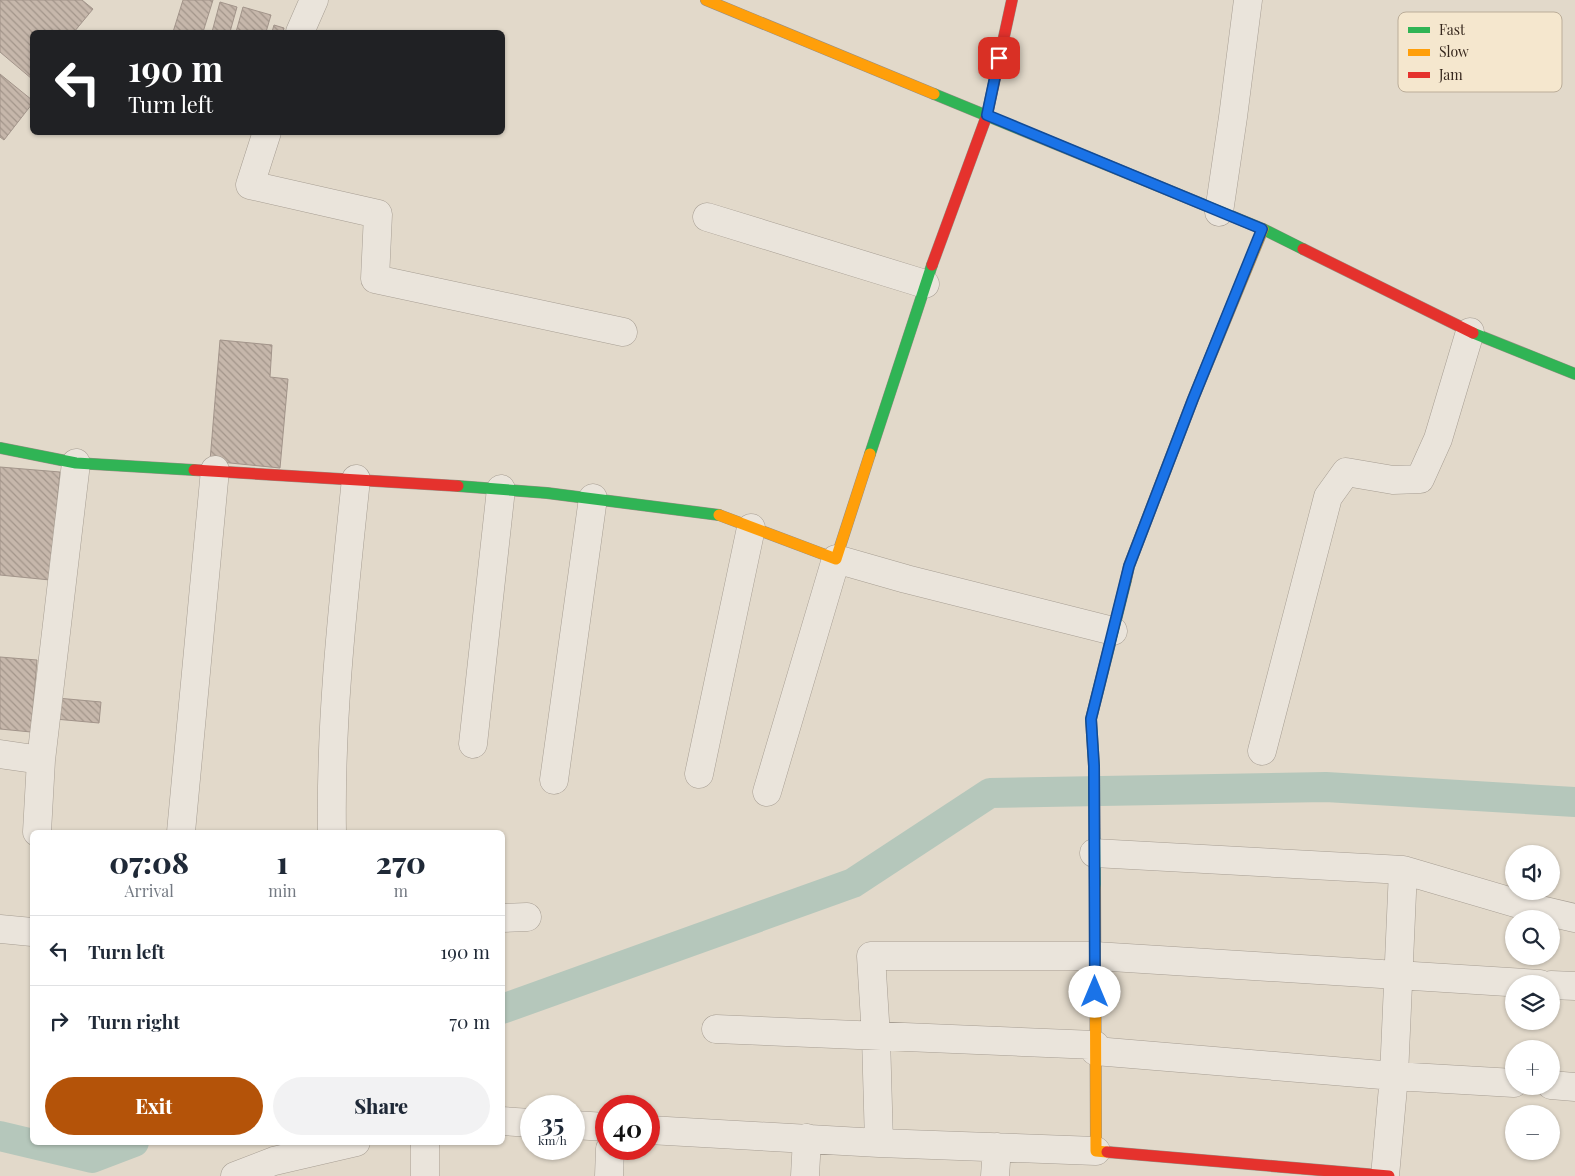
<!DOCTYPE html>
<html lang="en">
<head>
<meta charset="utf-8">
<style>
  :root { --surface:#fff; --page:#f2f2f3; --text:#1f2937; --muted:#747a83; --line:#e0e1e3; --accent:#b45309 }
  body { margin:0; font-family:"Playfair Display",serif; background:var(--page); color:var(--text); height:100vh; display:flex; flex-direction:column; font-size:19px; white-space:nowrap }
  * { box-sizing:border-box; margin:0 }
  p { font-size:16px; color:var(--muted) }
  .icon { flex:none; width:28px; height:28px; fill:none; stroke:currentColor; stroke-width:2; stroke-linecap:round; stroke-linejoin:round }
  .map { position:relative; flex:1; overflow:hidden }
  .sheet { position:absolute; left:30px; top:830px; width:475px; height:315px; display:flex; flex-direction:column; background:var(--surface); border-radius:8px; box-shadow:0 1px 4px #0004 }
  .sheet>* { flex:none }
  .banner { position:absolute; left:30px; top:30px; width:475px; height:105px; border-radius:8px; box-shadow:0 1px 4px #0004; background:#202124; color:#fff; overflow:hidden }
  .fabs { position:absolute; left:1505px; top:845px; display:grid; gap:10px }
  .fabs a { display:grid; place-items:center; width:55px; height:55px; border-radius:50%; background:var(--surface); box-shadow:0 1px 4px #0004; font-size:25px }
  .speed { position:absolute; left:520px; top:1095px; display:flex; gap:10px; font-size:25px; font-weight:700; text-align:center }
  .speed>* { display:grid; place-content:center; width:65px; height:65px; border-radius:50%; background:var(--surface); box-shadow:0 1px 4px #0004; line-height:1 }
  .speed small { font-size:12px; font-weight:400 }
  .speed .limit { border:8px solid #d22; background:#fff; color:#111 }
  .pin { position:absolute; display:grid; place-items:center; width:42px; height:42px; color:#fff; margin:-21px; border-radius:10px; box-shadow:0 2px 8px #0006 }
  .me { position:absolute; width:55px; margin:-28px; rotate:0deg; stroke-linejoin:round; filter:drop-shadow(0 0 4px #0008) }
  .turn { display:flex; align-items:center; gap:18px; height:105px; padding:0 15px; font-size:22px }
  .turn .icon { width:65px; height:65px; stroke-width:2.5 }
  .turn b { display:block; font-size:35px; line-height:42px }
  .eta { display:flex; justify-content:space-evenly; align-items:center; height:85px; text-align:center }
  .eta b { font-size:30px; font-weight:800; line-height:35px }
  .cta { display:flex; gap:10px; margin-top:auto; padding:10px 15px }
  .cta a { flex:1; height:58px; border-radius:30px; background:var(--accent); color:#fff; font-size:20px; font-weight:800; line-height:58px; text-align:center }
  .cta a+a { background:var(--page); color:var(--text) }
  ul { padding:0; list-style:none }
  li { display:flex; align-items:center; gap:15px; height:70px; padding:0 15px; border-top:1px solid var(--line) }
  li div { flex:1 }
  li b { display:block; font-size:19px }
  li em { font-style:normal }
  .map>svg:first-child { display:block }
</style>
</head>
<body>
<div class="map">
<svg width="1575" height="1176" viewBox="0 0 1575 1176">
  <defs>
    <pattern id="building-back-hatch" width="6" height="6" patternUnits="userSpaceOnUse" patternTransform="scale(1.25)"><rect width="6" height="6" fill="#c6b7ab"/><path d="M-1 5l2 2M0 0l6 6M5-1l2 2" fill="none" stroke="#a2958a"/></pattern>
  </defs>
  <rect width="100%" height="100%" fill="#e2d9ca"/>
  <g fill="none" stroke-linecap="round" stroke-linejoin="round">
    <path stroke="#b5c7bb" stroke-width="30" d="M502 1009 853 883 990 793 1326 787 1575 802
      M0 1136 92 1158 134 1142"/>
  </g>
  <path fill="url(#building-back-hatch)" stroke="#a2948a" d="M0 0H82L93 9 74 32H32V79L0 52Z
    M183 0H213L203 32H173Z
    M220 2 237 7 230 32H212Z
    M243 7 271 15 266 32H236Z
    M274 25 284 28 283 32H272Z
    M0 74 32 100V104L4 140 0 137Z
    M220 340 272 345 270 377 288 379 280 468 210 461Z
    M0 467 60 472 50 580 0 575Z
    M0 657 37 660 31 732 0 729Z
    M57 698 101 702 99 723 55 719Z"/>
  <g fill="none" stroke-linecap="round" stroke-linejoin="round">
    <g stroke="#a79e93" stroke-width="29">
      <path id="street" d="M300 32 314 0
        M267 132 250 185 378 214 375 279 623 332
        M1219 212 1233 117 1248 0
        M707 217 925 284
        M473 744 501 489
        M1262 751 1328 497 1346 472 1393 480 1420 479 1438 439 1470 332
        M0 754 41 760
        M699 774 751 528
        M554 780 593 498
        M767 792 836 559 906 579 1113 631
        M37 832 41 760 76 463
        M181 832 215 470
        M332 832C330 714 344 596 356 479
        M1094 853 1403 870 1394 1076 1514 1083
        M1403 870 1536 909 1575 918
        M502 918 527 917
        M0 929 32 932
        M1551 985 1575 986
        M716 1029 1095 1045
        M1095 1051 1394 1076 1385 1176
        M1551 1085 1575 1087
        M502 1121 531 1123
        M574 1125 606 1127
        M649 1130 879 1143
        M1096 1151 879 1143 876 1037 871 956H1095L1540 984
        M235 1176 274 1161 356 1142
        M425 1176V1142
        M609 1176 610 1149
        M805 1176 807 1138
        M995 1176 997 1147"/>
    </g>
    <g stroke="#978e83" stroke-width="12">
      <path id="fast" d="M934 94 1263 229 1303 249
        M1473 333 1575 374
        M0 448 76 463 194 470
        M870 454 932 265
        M458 486 547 493 719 515
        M1095 887 1094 766 1091 719 1126 580"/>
    </g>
    <g stroke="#978e83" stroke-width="12">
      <path id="slow" d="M706 0 934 94
        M719 515 836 559 870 454
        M1126 580 1129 566 1193 399 1263 229
        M1095 887 1096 1151 1107 1152"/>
    </g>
    <g stroke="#978e83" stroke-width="12">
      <path id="jam" d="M1303 249 1473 333
        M932 265 987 115 1012 0
        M194 470 458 486
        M1107 1152 1389 1176"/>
    </g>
    <use href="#street" stroke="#eae4db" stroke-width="28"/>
    <use href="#fast" stroke="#30b455" stroke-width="11"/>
    <use href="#slow" stroke="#ff9f0a" stroke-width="11"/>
    <use href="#jam" stroke="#e5322d" stroke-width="11"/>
  </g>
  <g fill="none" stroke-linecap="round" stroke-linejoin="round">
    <g stroke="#114b97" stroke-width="12">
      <path id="route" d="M999 58 987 115 1262 229 1193 399 1129 566 1091 719 1094 766 1095 992"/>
    </g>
    <use href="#route" stroke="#1a73e8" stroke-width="9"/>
  </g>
  <rect x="1398" y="12" width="164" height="80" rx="8" fill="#f5e7ce" stroke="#bbad99" stroke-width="1"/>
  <rect x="1408" y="27" width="22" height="6" fill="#30b455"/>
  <rect x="1408" y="49" width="22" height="7" fill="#ff9f0a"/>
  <rect x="1408" y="72" width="22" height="6" fill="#e5322d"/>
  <g font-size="14" fill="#35261c">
    <text x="1439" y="35">Fast</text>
    <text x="1439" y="57">Slow</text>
    <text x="1439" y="80">Jam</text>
  </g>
</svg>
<div class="fabs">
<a><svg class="icon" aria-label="sound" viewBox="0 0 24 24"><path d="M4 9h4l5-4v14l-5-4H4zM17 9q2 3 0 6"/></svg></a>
<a><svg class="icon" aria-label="search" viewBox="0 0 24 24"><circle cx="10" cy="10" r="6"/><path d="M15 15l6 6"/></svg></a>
<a><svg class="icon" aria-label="layers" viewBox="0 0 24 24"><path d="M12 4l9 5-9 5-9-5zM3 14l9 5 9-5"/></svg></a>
<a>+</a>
<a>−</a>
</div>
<div class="speed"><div>35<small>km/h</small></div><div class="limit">40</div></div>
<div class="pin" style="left:999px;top:58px;background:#d93025"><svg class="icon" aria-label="arrive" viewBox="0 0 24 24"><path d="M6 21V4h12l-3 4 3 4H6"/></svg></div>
<svg class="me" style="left:1095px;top:992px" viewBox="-20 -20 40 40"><circle r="19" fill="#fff"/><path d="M0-13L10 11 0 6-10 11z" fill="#1a73e8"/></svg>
<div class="banner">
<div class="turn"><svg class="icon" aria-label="left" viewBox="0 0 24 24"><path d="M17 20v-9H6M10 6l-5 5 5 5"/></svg><div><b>190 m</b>Turn left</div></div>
</div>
<section class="sheet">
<div class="eta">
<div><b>07:08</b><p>Arrival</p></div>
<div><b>1</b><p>min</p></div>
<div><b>270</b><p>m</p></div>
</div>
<ul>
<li><svg class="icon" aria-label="left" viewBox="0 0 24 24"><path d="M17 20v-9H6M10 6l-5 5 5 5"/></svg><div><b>Turn left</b></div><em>190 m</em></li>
<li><svg class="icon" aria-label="right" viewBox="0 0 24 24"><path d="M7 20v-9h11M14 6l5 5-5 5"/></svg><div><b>Turn right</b></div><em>70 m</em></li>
</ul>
<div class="cta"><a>Exit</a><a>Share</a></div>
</section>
</div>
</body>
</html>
